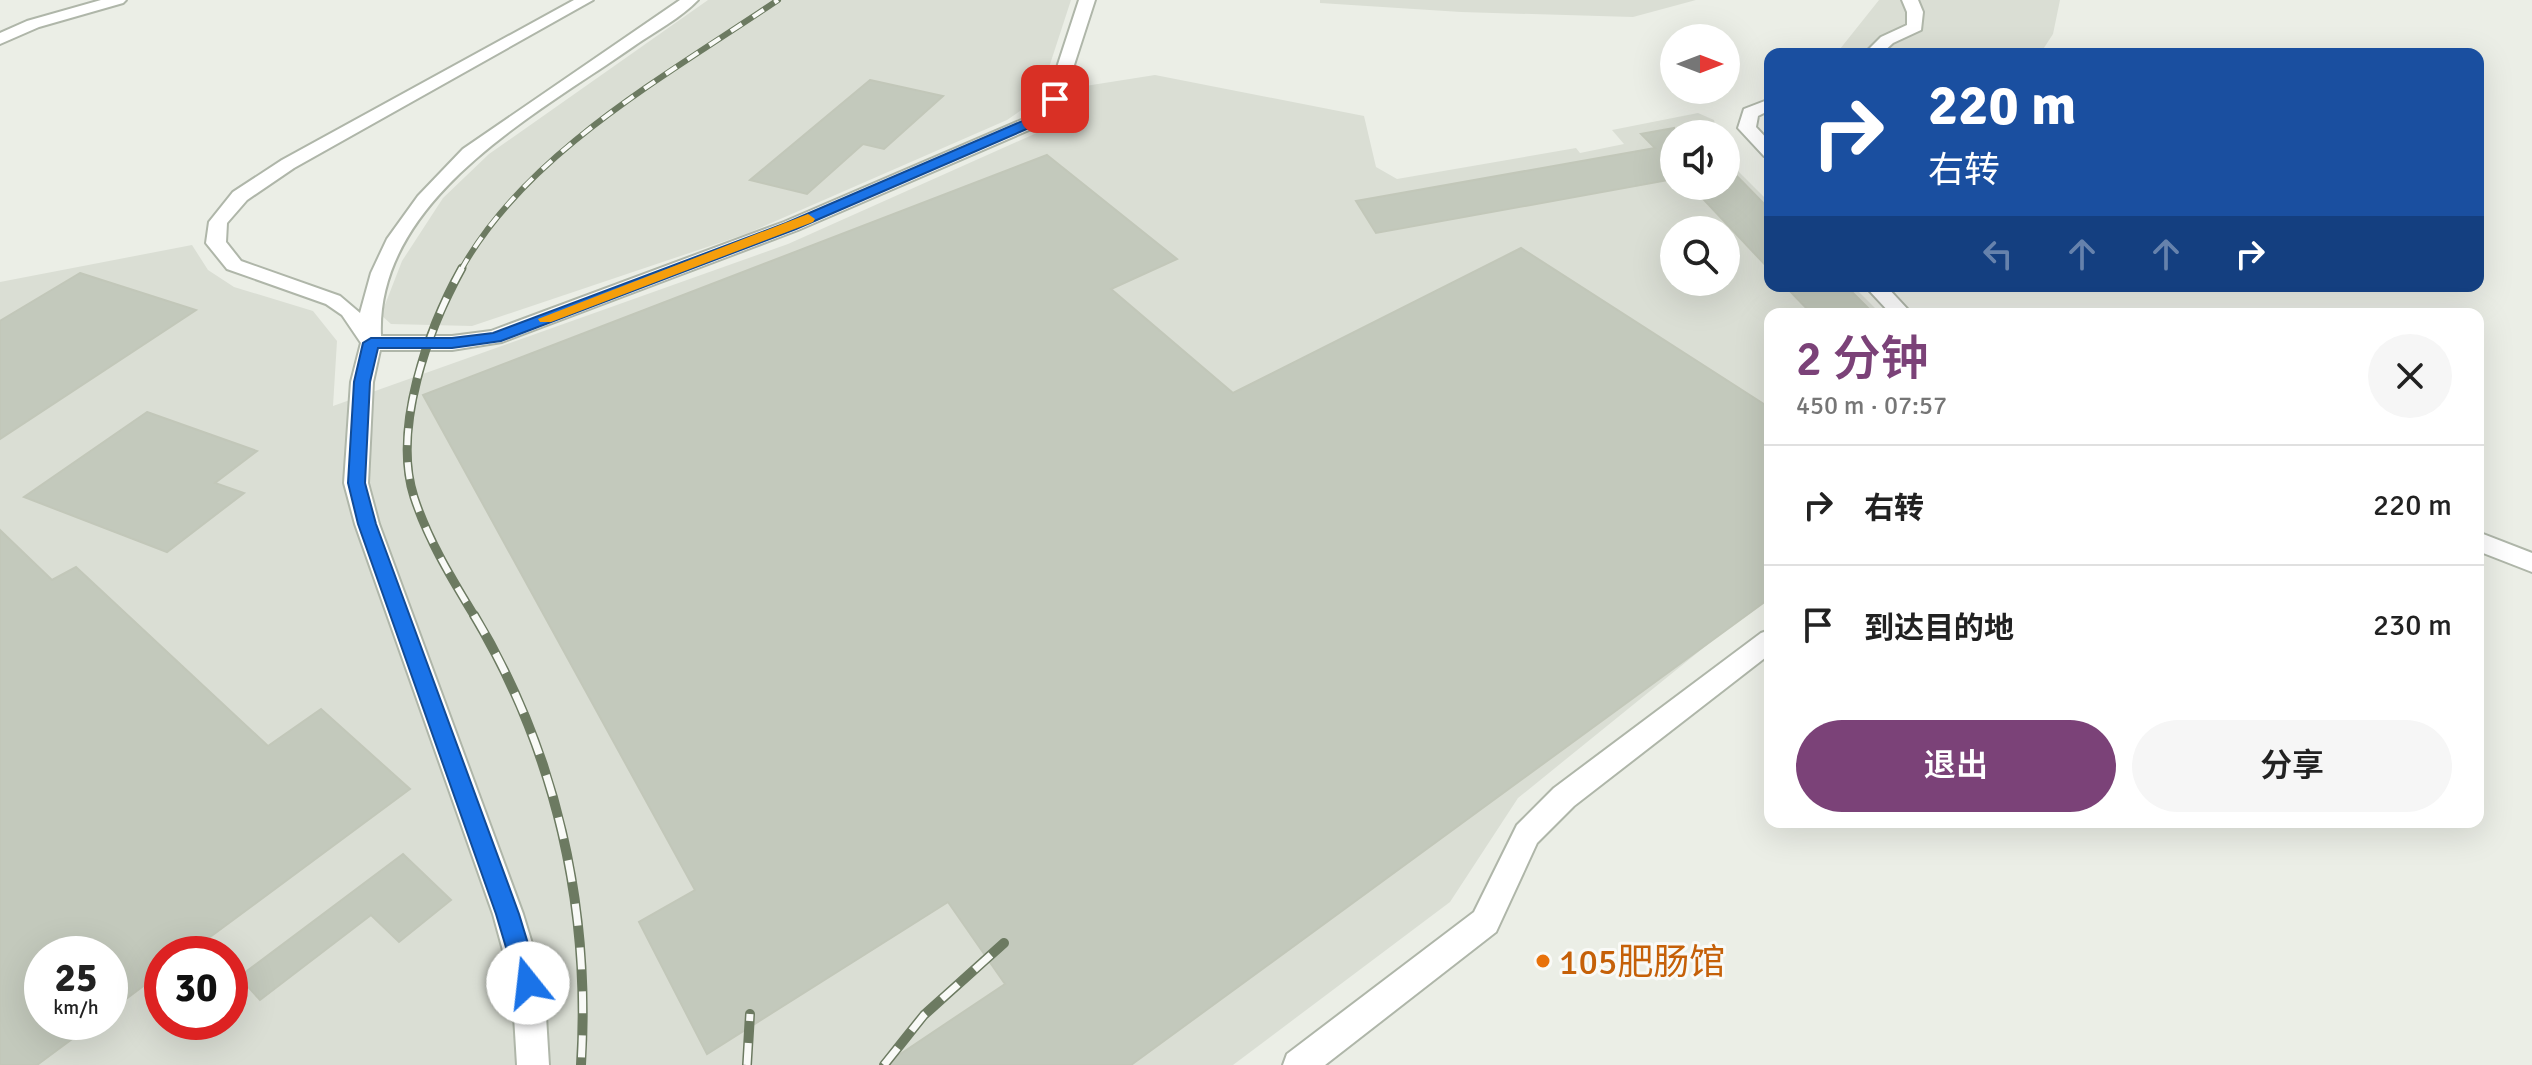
<!DOCTYPE html>
<html lang="zh">
<head>
<meta charset="utf-8">
<style>
  :root { --surface:#fff; --page:#f6f6f6; --text:#222; --muted:#767676; --line:#e0e0e0; --accent:#7b4278 }
  body { margin:0; font-family:Signika,"Noto Sans SC",sans-serif; background:var(--page); color:var(--text); height:100vh; display:flex; flex-direction:column; font-size:30px; white-space:nowrap }
  * { box-sizing:border-box; margin:0 }
  p { font-size:26px; color:var(--muted) }
  .icon { flex:none; width:44px; height:44px; fill:none; stroke:currentColor; stroke-width:2; stroke-linecap:round; stroke-linejoin:round }
  .map { position:relative; flex:1; overflow:hidden }
  .side { position:absolute; left:1764px; top:308px; width:720px; height:520px; display:flex; flex-direction:column; background:var(--surface); border-radius:16px; box-shadow:0 8px 32px #0002 }
  .side>* { flex:none }
  .top-card { position:absolute; left:1764px; top:48px; width:720px; height:244px; border-radius:16px; box-shadow:0 8px 32px #0002; background:#1a4fa0; color:#fff; overflow:hidden }
  .needle { width:52px; rotate:90deg }
  .fabs { position:absolute; left:1660px; top:24px; display:grid; gap:16px }
  .fabs a { display:grid; place-items:center; width:80px; height:80px; border-radius:50%; background:var(--surface); box-shadow:0 8px 32px #0002; font-size:40px }
  .speed { position:absolute; left:24px; top:936px; display:flex; gap:16px; font-size:40px; font-weight:700; text-align:center }
  .speed>* { display:grid; place-content:center; width:104px; height:104px; border-radius:50%; background:var(--surface); box-shadow:0 8px 32px #0002; line-height:1 }
  .speed small { font-size:20px; font-weight:400 }
  .speed .limit { border:12px solid #d22; background:#fff; color:#111 }
  .pin { position:absolute; display:grid; place-items:center; width:68px; height:68px; color:#fff; margin:-34px; border-radius:16px; box-shadow:0 4px 12px #0006 }
  .me { position:absolute; width:88px; margin:-44px; rotate:344deg; stroke-linejoin:round; filter:drop-shadow(0 0 6px #0008) }
  .turn { display:flex; align-items:center; gap:28px; height:168px; padding:0 32px; font-size:36px }
  .turn .icon { width:104px; height:104px; stroke-width:2.5 }
  .turn b { display:block; font-size:56px; line-height:68px }
  .lanes { display:flex; align-items:center; height:76px; padding:0 32px; background:#0003; justify-content:center; gap:40px; direction:ltr }
  .lanes .off { opacity:.35 }
  .round { display:grid; place-items:center; flex:none; width:84px; height:84px; border-radius:42px; background:var(--page) }
  .head { display:flex; align-items:center; justify-content:space-between; height:136px; padding:0 32px }
  h1 { font-size:48px; font-weight:600; line-height:60px; color:var(--accent) }
  .action { display:flex; gap:16px; margin-top:auto; padding:16px 32px }
  .action a { flex:1; height:92px; border-radius:48px; background:var(--accent); color:#fff; font-size:32px; font-weight:600; line-height:92px; text-align:center }
  .action a+a { background:var(--page); color:var(--text) }
  ul { padding:0; list-style:none }
  li { display:flex; align-items:center; gap:24px; height:120px; padding:0 32px; border-top:2px solid var(--line) }
  li div { flex:1 }
  li b { display:block; font-size:30px }
  li em { font-style:normal }
  .map>svg:first-child { display:block }
</style>
</head>
<body>
<div class="map">
<svg width="2532" height="1065" viewBox="0 0 2532 1065">
  <rect width="100%" height="100%" fill="#ebeee6"/>
  <path fill="#daded4" fill-rule="evenodd" d="M708 0H1071L1039 98 1007 120 746 234 472 326 391 324 381 315 402 261 443 198 489 154Z
    M1320 0H1696L1633 17 1461 12 1320 3Z
    M1879 0H2060L2053 34 2040 54H1836Z
    M1155 75 1364 116 1376 167 1397 179 1576 148 1580 153 1624 144 1612 130 1698 113 1714 120 1717 134H1674V186H1726V153L1735 168 1770 203V286H1853L1881 314H1770V594L1518 798 1450 902 1233 1065H0V282L192 245 208 270 234 287 313 311 337 341 333 406 788 244 1041 131 1071 110 1079 87ZM1674 230H1726V282H1674ZM42 954H110V1022H42ZM162 954H230V1022H162Z"/>
  <path fill="#c3c9bc" stroke="#c2c7b9" stroke-width="2" d="M870 80 943 96 884 149 863 144 807 194 750 180Z
    M1674 128V179L1376 233 1356 201 1655 148 1641 134Z
    M1047 155 1177 259 1111 289 1233 393 1521 248 1770 408V598L1131 1065H884L1005 984 948 902 707 1054 639 922 695 890 423 395Z
    M1726 165 1770 210V270L1691 186H1726Z
    M80 273 196 310 0 439V321Z
    M1785 286H1846L1874 314H1812Z
    M147 412 257 451 215 483 244 493 167 552 24 497Z
    M0 530 52 580 76 567 268 746 321 709 410 789 187 954H162V972L110 1011V954H42V1022H95L37 1065H0Z
    M403 854 451 900 399 942 371 915 260 1000 239 977Z"/>
  <g fill="none" stroke-linecap="round" stroke-linejoin="round">
    <g stroke="#afb6a9" stroke-width="4">
      <path id="minor" d="M101 0H126L123 3 39 27 0 44V33L27 21Z
        M574 0H593L294 168 247 200 227 223 226 242 241 261 340 296 360 313 371 273 387 239 418 196 463 149 680 0H698C681 18 654 32 634 46 537 114 375 199 381 336H452L491 331 784 222 1033 115 1047 98 1079 0H1095L1063 99 1045 123 798 230 502 342 452 350H380L373 382 368 483 379 524 523 914 544 983 549 1065H517L512 983 493 914 355 524 344 483 351 382 361 343 342 315 326 304 227 269 206 243 209 222 233 192 282 160Z
        M1902 0H1918L1923 12 1921 30 1893 43 1881 54H1864L1881 37 1907 25V12Z
        M1770 99V110L1758 116 1756 127 1770 142V157L1764 156 1738 128 1744 109Z
        M1865 286H1886L1912 314H1891Z
        M2478 532 2532 553V572L2478 551Z
        M1770 630V654L1574 806 1537 843 1496 932 1325 1065H1283L1287 1054 1474 912 1517 825 1554 788 1761 633Z"/>
    </g>
    <use href="#minor" fill="#fff" fill-rule="evenodd"/>
    <g stroke="#6c7a61" stroke-width="6">
      <path id="rail-far2" d="M461 270C526 152 669 74 778 0"/>
    </g>
    <g stroke="#6c7a61" stroke-width="9">
      <path id="rail-far1" d="M462 268C428 329 392 429 414 497 428 540 452 579 475 617"/>
    </g>
    <g stroke="#6c7a61" stroke-width="10">
      <path id="rail" d="M474 615C556 752 591 907 581 1065
        M747 1065 750 1014
        M884 1065 924 1015 1004 943"/>
    </g>
    <use href="#rail-far2" stroke="#f9faf7" stroke-width="4" stroke-dasharray="13" stroke-linecap="butt"/>
    <use href="#rail-far1" stroke="#f9faf7" stroke-width="6" stroke-dasharray="17" stroke-linecap="butt"/>
    <use href="#rail" stroke="#f9faf7" stroke-width="7" stroke-dasharray="22" stroke-linecap="butt"/>
  </g>
  <path fill="#1a73e8" stroke="#114b97" stroke-width="2" d="M1050 96 1061 99 1043 122 796 229 501 341 452 348H378L370 382 365 483 376 524 519 914 540 983 536 991 528 994 519 991 496 914 358 524 348 483 354 382 363 343 371 338H452L493 333 786 223 1034 116Z"/>
  <path fill="#f59e0b" d="M808 214 815 219 813 222 551 322H540L538 319Z"/>
  <circle fill="#e8710a" stroke="#f9faf7" stroke-width="3" cx="1543" cy="961" r="8"/>
  <g text-anchor="middle" stroke-width="6" stroke-linejoin="round" paint-order="stroke">
    <g font-size="36" fill="#c56008" stroke="#f9faf7" text-anchor="start">
      <text x="1559" y="974">105肥肠馆</text>
    </g>
  </g>
</svg>
<div class="fabs">
<a><svg class="needle" viewBox="-14 -14 28 28"><path d="M0-13l5 13h-10z" fill="#e53935"/><path d="M0 13l5-13h-10z" fill="#767676"/></svg></a>
<a><svg class="icon" aria-label="sound" viewBox="0 0 24 24"><path d="M4 9h4l5-4v14l-5-4H4zM17 9q2 3 0 6"/></svg></a>
<a><svg class="icon" aria-label="search" viewBox="0 0 24 24"><circle cx="10" cy="10" r="6"/><path d="M15 15l6 6"/></svg></a>
</div>
<div class="speed"><div>25<small>km/h</small></div><div class="limit">30</div></div>
<div class="pin" style="left:1055px;top:99px;background:#d93025"><svg class="icon" aria-label="arrive" viewBox="0 0 24 24"><path d="M6 21V4h12l-3 4 3 4H6"/></svg></div>
<svg class="me" style="left:528px;top:983px" viewBox="-20 -20 40 40"><circle r="19" fill="#fff"/><path d="M0-13L10 11 0 6-10 11z" fill="#1a73e8"/></svg>
<div class="top-card">
<div class="turn"><svg class="icon" aria-label="right" viewBox="0 0 24 24"><path d="M7 20v-9h11M14 6l5 5-5 5"/></svg><div><b>220 m</b>右转</div></div>
<div class="lanes"><svg class="icon off" aria-label="left" viewBox="0 0 24 24"><path d="M17 20v-9H6M10 6l-5 5 5 5"/></svg><svg class="icon off" aria-label="ahead" viewBox="0 0 24 24"><path d="M12 20V5M6 11l6-6 6 6"/></svg><svg class="icon off" aria-label="ahead" viewBox="0 0 24 24"><path d="M12 20V5M6 11l6-6 6 6"/></svg><svg class="icon" aria-label="right" viewBox="0 0 24 24"><path d="M7 20v-9h11M14 6l5 5-5 5"/></svg></div>
</div>
<section class="side">
<div class="head"><div><h1>2 分钟</h1><p>450 m · 07:57</p></div><a class="round"><svg class="icon" aria-label="close" viewBox="0 0 24 24"><path d="M6 6l12 12M18 6L6 18"/></svg></a></div>
<ul>
<li><svg class="icon" aria-label="right" viewBox="0 0 24 24"><path d="M7 20v-9h11M14 6l5 5-5 5"/></svg><div><b>右转</b></div><em>220 m</em></li>
<li><svg class="icon" aria-label="arrive" viewBox="0 0 24 24"><path d="M6 21V4h12l-3 4 3 4H6"/></svg><div><b>到达目的地</b></div><em>230 m</em></li>
</ul>
<div class="action"><a>退出</a><a>分享</a></div>
</section>
</div>
</body>
</html>
